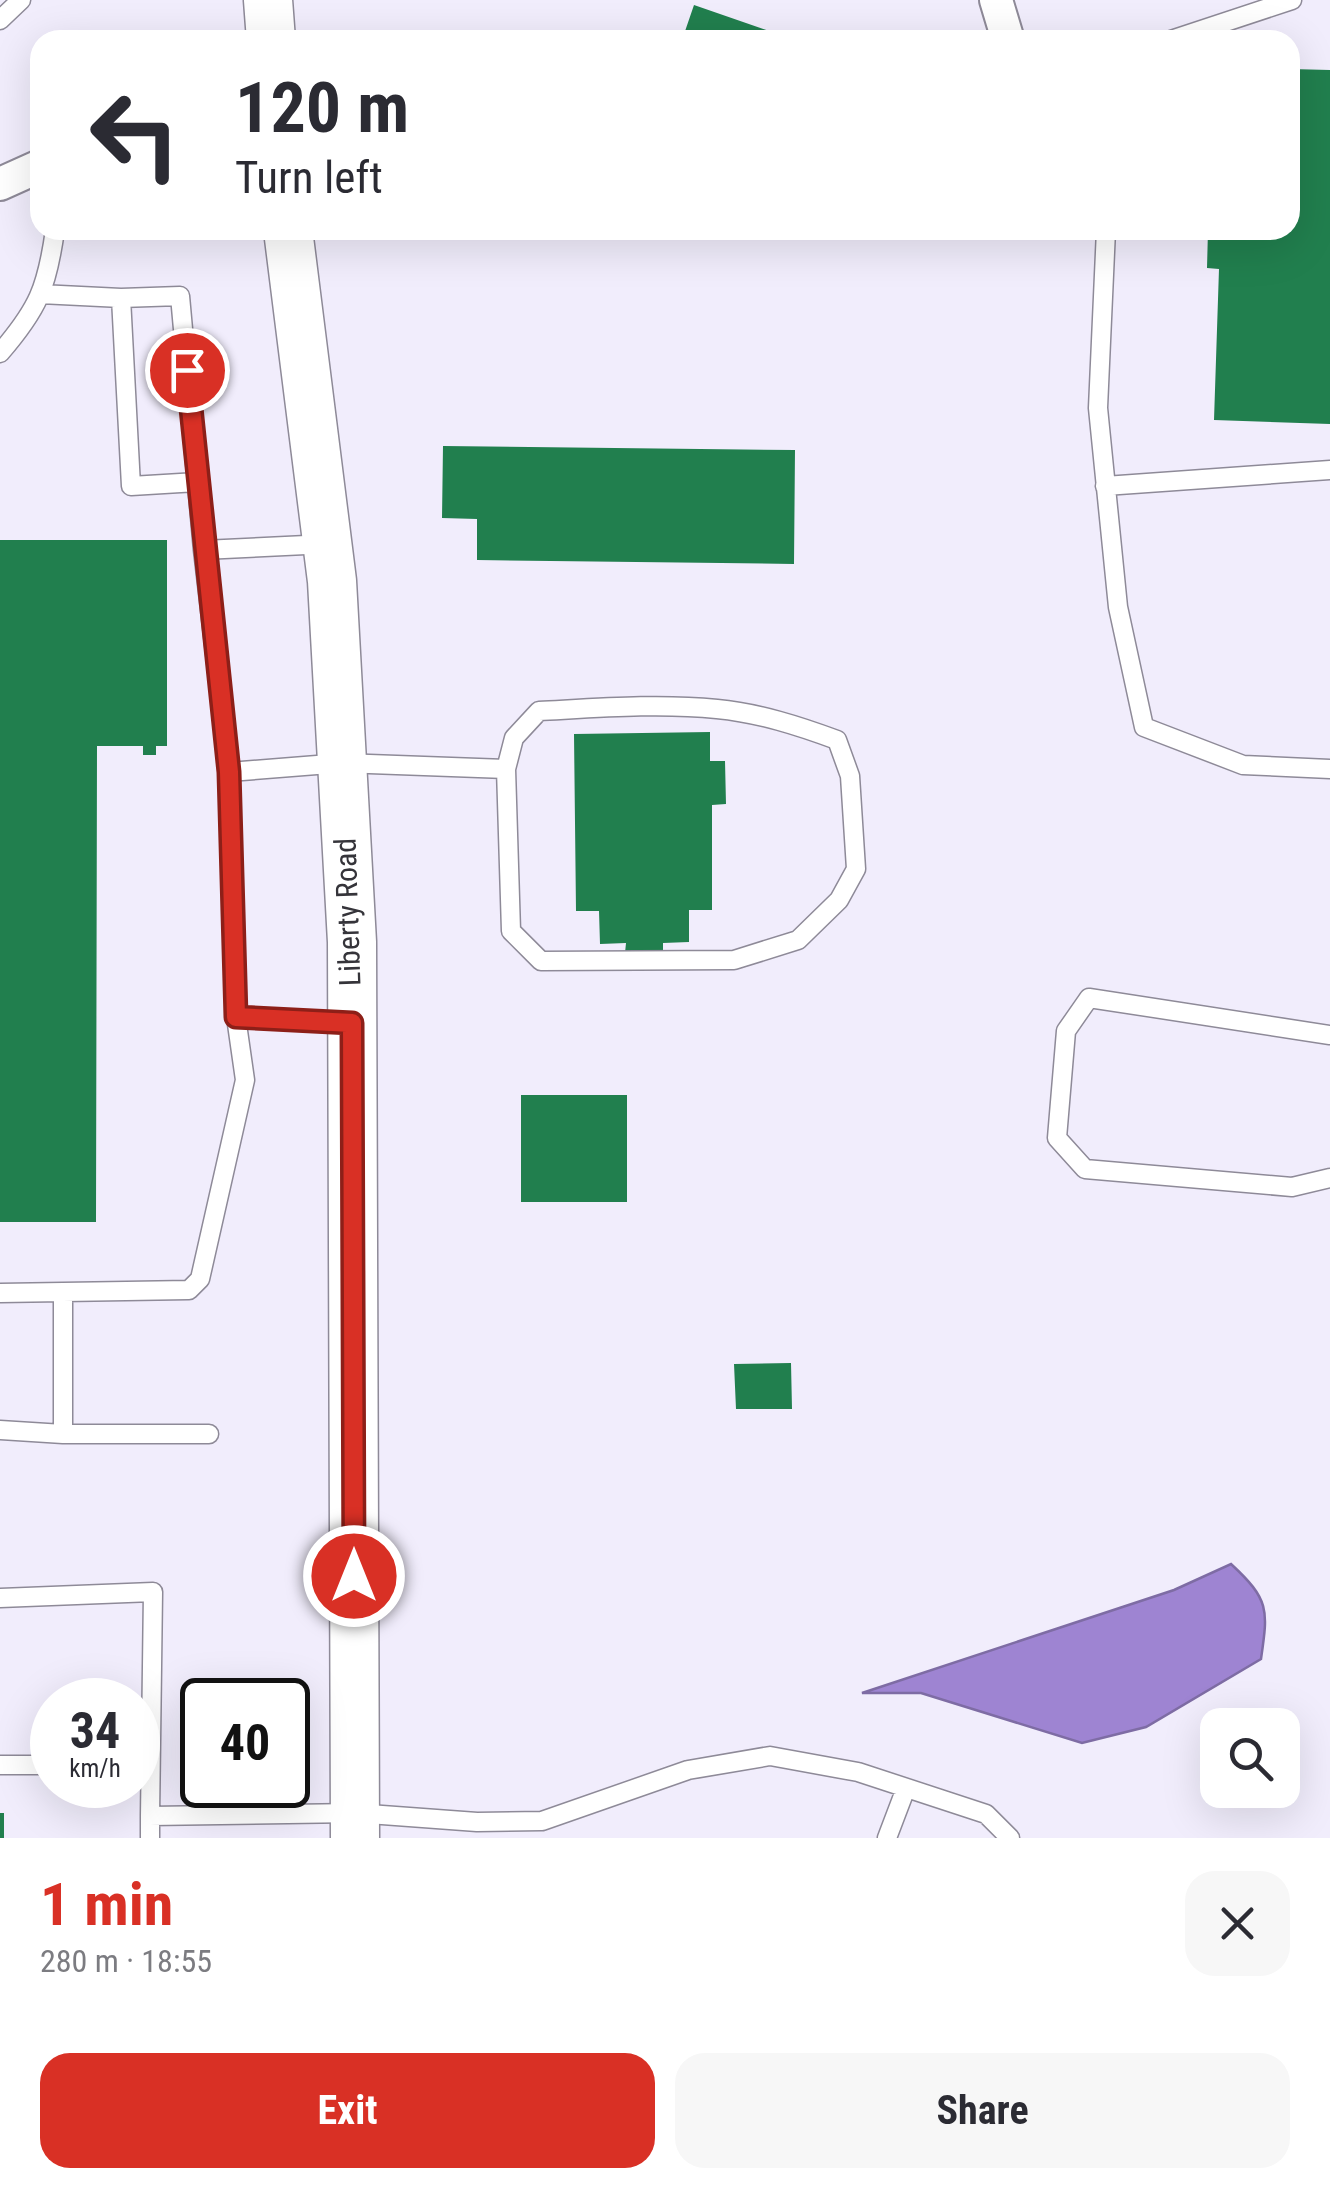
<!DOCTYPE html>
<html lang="en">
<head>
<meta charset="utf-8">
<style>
  :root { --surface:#fff; --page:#f7f7f7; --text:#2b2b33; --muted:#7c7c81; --accent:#d93025 }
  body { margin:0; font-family:"Roboto Condensed",sans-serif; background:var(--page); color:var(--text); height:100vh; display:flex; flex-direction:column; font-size:38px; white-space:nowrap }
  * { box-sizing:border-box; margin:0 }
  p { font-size:32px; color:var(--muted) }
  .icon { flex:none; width:55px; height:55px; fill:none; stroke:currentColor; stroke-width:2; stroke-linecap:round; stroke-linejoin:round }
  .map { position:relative; height:1838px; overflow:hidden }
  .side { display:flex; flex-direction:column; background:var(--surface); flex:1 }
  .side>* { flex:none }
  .top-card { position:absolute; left:30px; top:30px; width:1270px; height:210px; border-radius:30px; box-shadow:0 10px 40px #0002; background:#fff; color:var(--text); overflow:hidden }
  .controls { position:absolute; left:1200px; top:1708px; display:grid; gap:20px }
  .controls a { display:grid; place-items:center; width:100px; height:100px; border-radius:20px; background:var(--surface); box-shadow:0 10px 40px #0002; font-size:50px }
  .speed { position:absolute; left:30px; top:1678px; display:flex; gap:20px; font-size:50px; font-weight:700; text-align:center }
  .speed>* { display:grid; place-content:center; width:130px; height:130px; border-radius:50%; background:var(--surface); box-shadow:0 10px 40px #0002; line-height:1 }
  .speed small { font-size:25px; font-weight:400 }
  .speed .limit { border:5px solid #111; border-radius:15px; background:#fff; color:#111 }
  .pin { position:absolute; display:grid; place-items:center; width:85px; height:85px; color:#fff; margin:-42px; border:5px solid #fff; border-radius:50%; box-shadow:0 2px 10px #0007 }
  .me { position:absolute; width:110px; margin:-55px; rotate:0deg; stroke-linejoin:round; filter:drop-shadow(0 0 8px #0008) }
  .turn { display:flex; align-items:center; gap:35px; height:210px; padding:0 40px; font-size:45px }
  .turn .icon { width:130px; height:130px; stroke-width:2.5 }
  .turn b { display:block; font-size:70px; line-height:85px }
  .round { display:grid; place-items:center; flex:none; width:105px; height:105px; border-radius:30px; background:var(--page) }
  .headline { display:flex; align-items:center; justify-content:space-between; height:170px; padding:0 40px }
  h1 { font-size:60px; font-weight:700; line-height:75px; color:var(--accent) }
  .primary-button { display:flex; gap:20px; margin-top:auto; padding:20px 40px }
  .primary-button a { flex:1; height:115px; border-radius:30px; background:var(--accent); color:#fff; font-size:40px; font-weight:700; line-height:115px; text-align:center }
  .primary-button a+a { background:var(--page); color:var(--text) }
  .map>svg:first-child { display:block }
</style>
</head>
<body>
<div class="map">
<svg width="1330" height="1838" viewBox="0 0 1330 1838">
  <rect width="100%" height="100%" fill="#f1edfc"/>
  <path fill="#9e84d2" stroke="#7e6ca4" stroke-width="2.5" d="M1231 1564C1270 1600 1268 1610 1261 1659L1146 1727 1082 1743 921 1693H862L1174 1590Z"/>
  <path fill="#217f4e" d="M694 5 792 39V40H682Z
    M1290 69 1330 70V424L1214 420 1219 269 1207 268 1208 230H1290Z
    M443 446 795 450 794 564 477 560V519L442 518Z
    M0 540H167V746H156V755H143V746H97L96 1222H0Z
    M710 732V761H725L726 804 712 805V910H689V942L663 943V952L625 953 626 943 600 944 599 911H576L574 734Z
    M521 1095H627V1202H521Z
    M791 1363 792 1409H736L734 1364Z
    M0 1813H4V1838H0Z"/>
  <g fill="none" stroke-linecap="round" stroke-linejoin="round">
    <g stroke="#8e8a98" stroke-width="21">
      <path id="lane" d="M0 20 21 0
        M1171 40 1292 0
        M1106 230 1098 408 1118 607 1144 727 1243 765 1330 769
        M40 294 121 298
        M0 353C38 309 47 288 55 230
        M197 482 131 486 121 298 180 296 203 550
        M1105 486 1330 470
        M327 544 203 550 229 772 342 763 506 769 511 931 541 961 734 960 798 940 839 900 856 869 850 776 837 740C799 726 759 713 717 709 659 703 597 708 539 711L514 738 506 769
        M229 772 236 1017 350 1023
        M1330 1035 1089 998 1066 1031 1057 1138 1085 1169 1292 1187 1330 1178
        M0 1293 189 1290 200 1279 245 1080 236 1017
        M63 1293V1434
        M0 1430 63 1434H209
        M0 1598 153 1592 150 1816 355 1813 477 1822 542 1821 688 1770 770 1756 858 1772 986 1814 1010 1838
        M0 1765H52
        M150 1838V1816
        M887 1838 906 1788"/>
    </g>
    <g stroke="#8e8a98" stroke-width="36">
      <path id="street" d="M996 0 1008 40
        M0 184 40 166"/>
    </g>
    <g stroke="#8e8a98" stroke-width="51">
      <path id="secondary" d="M268 0 271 40
        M288 230 332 581 352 942 355 1838"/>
    </g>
    <use href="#lane" stroke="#fff" stroke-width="18"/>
    <use href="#street" stroke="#fff" stroke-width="32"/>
    <use href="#secondary" stroke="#fff" stroke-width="48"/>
  </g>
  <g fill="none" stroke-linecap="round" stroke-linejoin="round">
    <g stroke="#8d1f18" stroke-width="25">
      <path id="route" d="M187 370 229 772 236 1017 352 1023 354 1576"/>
    </g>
    <use href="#route" stroke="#d93025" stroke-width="18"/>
  </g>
  <g text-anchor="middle" stroke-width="10" stroke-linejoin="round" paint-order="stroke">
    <g font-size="30" fill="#35343a" stroke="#fff">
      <text transform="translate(348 912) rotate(-92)" y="10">Liberty Road</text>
    </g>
  </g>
</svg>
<div class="controls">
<a><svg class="icon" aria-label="search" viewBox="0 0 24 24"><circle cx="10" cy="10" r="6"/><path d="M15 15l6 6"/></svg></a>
</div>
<div class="speed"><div>34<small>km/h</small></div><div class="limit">40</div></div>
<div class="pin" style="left:187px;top:370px;background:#d93025"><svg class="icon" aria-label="arrive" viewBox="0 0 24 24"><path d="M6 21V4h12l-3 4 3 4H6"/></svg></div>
<svg class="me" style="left:354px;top:1576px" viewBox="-20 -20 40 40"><circle r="17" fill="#d93025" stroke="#fff" stroke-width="3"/><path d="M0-11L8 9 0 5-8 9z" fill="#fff"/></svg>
<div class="top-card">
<div class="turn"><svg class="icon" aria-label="left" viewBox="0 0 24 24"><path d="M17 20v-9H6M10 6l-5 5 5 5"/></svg><div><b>120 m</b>Turn left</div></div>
</div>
</div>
<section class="side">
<div class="headline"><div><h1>1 min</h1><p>280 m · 18:55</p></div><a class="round"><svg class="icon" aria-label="close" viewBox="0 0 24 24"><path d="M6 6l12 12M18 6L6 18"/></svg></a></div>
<div class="primary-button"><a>Exit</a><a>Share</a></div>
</section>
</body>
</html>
